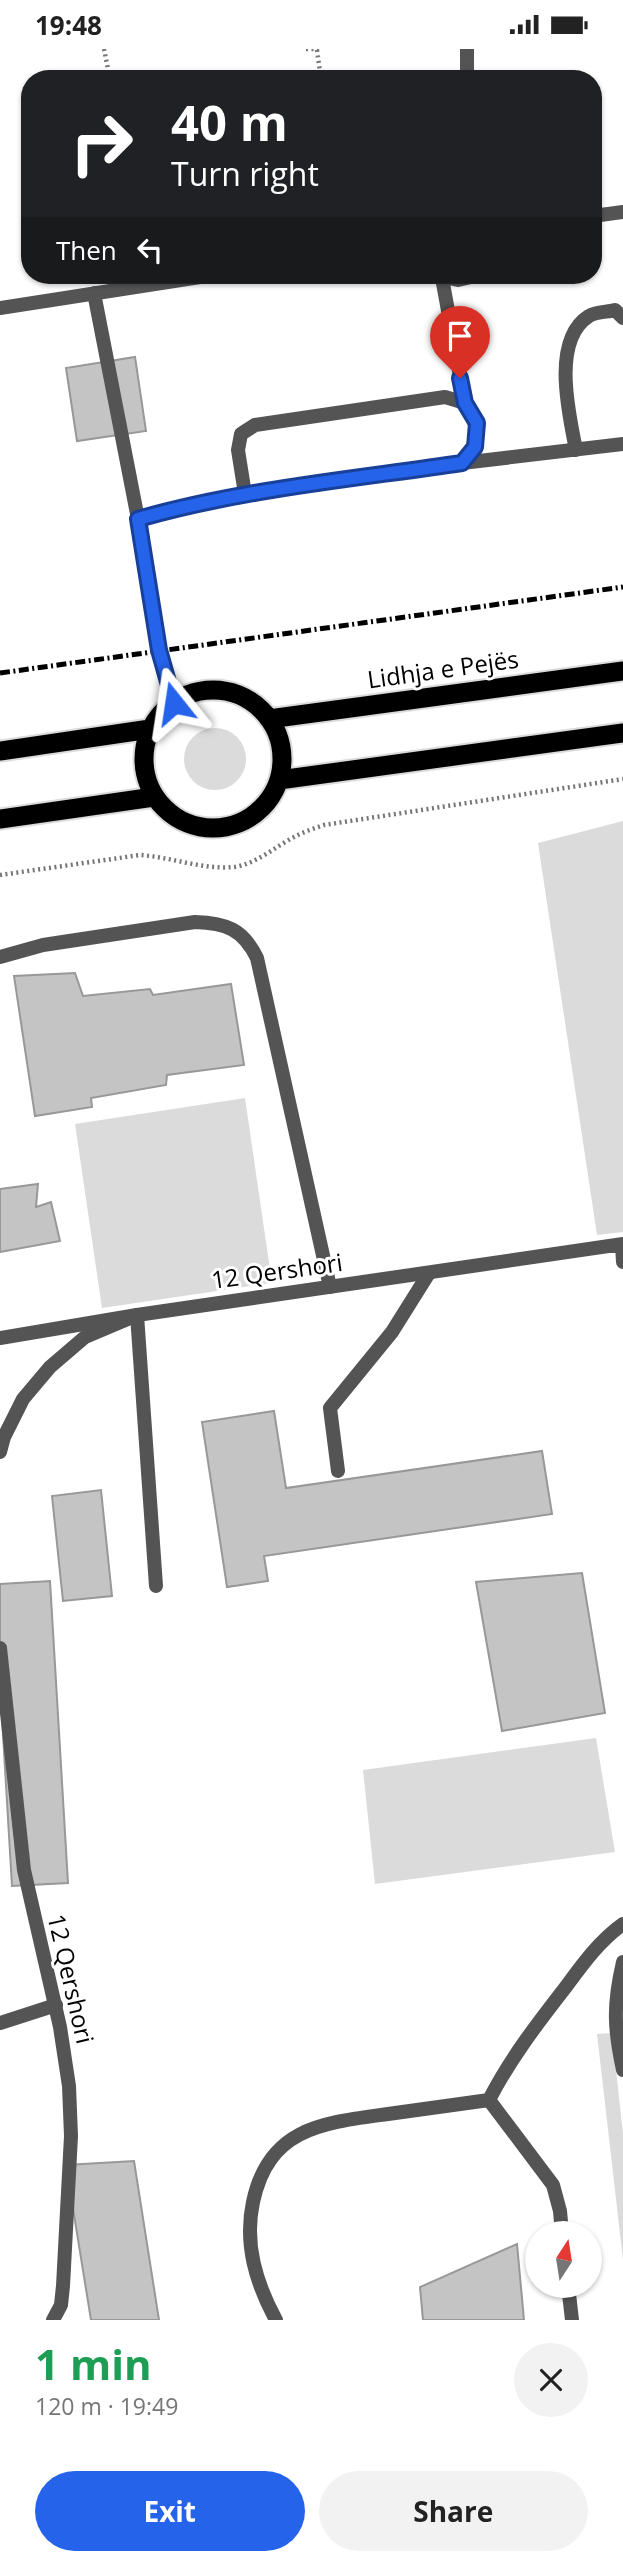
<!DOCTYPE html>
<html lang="en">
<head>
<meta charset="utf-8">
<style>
  :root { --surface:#fff; --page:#f2f2f2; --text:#222; --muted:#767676; --accent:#2563eb }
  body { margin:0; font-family:"Open Sans",sans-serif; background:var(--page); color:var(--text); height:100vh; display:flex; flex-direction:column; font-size:26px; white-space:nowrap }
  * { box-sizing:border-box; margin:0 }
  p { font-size:23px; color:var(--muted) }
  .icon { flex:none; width:38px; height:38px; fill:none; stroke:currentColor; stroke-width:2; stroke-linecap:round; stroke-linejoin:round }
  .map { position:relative; height:2271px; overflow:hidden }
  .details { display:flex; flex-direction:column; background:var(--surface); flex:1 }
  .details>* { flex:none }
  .banner { position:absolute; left:21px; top:21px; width:581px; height:214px; border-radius:28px; box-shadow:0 2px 5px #0004; background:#202124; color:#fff; overflow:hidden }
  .needle { width:46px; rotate:12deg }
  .controls { position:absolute; left:525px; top:2172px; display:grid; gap:14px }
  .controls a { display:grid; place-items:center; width:77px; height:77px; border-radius:50%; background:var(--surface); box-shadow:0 2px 5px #0004; font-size:35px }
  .pin { position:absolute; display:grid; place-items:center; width:60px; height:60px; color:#fff; margin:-72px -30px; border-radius:50% 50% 50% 0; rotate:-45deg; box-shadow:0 0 7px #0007 }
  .pin .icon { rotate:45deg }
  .me { position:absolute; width:77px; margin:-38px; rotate:345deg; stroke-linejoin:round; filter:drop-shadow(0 0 5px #0008) }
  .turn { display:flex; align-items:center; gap:24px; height:147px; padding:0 35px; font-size:32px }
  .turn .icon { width:91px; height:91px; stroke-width:2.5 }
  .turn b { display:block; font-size:49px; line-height:60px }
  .then { display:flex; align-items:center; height:66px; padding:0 35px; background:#0003; gap:14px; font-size:26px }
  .round { display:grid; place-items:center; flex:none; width:74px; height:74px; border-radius:37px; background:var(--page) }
  .overview { display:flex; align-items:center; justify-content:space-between; height:119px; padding:0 35px }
  h1 { font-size:42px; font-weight:700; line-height:52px; color:#1e9e55 }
  .cta { display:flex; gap:14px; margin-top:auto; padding:14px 35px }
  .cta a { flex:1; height:80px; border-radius:42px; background:var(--accent); color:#fff; font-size:28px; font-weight:700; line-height:80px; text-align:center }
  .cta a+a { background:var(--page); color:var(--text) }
  .status { display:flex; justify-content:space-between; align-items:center; height:49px; padding:0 35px; background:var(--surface); direction:ltr }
  .status svg { height:19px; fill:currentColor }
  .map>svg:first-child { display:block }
</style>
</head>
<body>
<div class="status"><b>19:48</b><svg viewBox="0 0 49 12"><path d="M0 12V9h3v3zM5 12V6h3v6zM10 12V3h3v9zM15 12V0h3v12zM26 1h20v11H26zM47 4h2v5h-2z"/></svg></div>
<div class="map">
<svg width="623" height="2271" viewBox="0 0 623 2271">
  <rect width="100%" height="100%" fill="#fff"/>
  <path fill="#dbdbdb" d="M184 710a31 31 0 1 1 62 0a31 31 0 1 1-62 0Z
    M623 772V1183L597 1186 538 794Z
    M245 1049 272 1234 102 1259 75 1075Z
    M596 1689 615 1803 375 1835 363 1721Z
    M612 1984 623 2085V2211L597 1985Z"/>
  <path fill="#c4c4c4" stroke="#989898" stroke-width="2" d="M135 308 146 382 77 392 66 319Z
    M75 924 83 947 150 940 153 946 231 935 244 1016 167 1026 166 1036 91 1049 92 1058 35 1067 14 927Z
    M38 1135 36 1158 51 1153 60 1192 0 1203V1140Z
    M274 1362 286 1439 542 1402 552 1465 264 1507 268 1532 227 1538 202 1373Z
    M101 1441 112 1547 63 1552 52 1447Z
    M582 1524 605 1664 502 1682 476 1533Z
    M50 1532 68 1834 12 1837 0 1635V1535Z
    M134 2112 159 2271H91L66 2116Z
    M517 2195 524 2271H423L420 2238Z"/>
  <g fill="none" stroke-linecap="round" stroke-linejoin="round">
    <g stroke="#dbdbdb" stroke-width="23">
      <path id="trunk" d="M144 710a69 69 0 1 1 138 0a69 69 0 1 1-138 0Z
        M269 670 623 622
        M0 702 150 680
        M279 731 623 684
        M0 770 154 748"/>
    </g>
    <path stroke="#767676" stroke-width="4.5" stroke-dasharray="2 3.5" stroke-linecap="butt" d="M104 0 110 30
      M306 0H322
      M317 1 321 30
      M0 826 140 806C171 808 203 821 234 818 257 815 277 796 298 786 306 782 315 779 324 776L623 730"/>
    <path stroke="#545454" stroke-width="14" d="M467 30V0
      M593 167 623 163
      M435 226 458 231 480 226
      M442 229 465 354
      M94 244 138 470
      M0 259 213 226
      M576 401C569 365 551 291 589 267 595 263 608 263 615 261L623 269
      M462 414C482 390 480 381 465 354L445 348 255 376 241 385 238 401 245 445 462 414 623 395
      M174 654 159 601 138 470 169 461 245 445
      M0 908 43 896 195 873C226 874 243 880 257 909L330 1238
      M0 1289 137 1266 156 1537
      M338 1422 330 1359 392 1283 429 1224
      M623 1913C613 1956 614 1979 623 2021
      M0 1974 56 1956
      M489 2051C510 2010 537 1975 565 1939 582 1916 599 1892 623 1875
      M568 2236 572 2271
      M276 2271C256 2234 244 2195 253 2153 269 2078 323 2074 388 2065 422 2060 455 2056 489 2051L553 2136 560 2162 562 2184"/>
    <path stroke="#545454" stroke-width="14" d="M622 1195 623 1213
      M0 1403 4 1388 23 1350 50 1318 85 1288 137 1266 623 1195
      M0 1599 24 1821 60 1978 69 2037 71 2087 63 2237 61 2256 53 2271"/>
    <use href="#trunk" stroke="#000" stroke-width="19"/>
    <path stroke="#000" stroke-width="5" stroke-dasharray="10 3.5 2 3.5" stroke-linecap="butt" d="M0 624 623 538"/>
  </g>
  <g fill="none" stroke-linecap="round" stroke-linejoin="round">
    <g stroke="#184099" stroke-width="18">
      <path id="route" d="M174 654 159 601 138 470C243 440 354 430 462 414L475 398 477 374 465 354 460 329"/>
    </g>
    <use href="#route" stroke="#2563eb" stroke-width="12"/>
  </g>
  <g text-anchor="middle" stroke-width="6" stroke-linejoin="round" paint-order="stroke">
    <g font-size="24" fill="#000" stroke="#fff">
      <text transform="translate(443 621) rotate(-8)" y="8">Lidhja e Pejës</text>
      <text transform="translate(277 1223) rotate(-8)" y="8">12 Qershori</text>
      <text transform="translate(70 1930) rotate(77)" y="8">12 Qershori</text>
    </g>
  </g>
</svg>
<div class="controls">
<a><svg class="needle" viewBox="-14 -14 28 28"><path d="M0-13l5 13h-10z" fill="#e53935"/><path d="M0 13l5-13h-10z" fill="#767676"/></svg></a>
</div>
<div class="pin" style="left:460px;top:329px;background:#d93025"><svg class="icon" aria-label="arrive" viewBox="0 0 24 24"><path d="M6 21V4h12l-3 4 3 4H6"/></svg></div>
<svg class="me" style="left:174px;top:654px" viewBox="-20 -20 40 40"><path d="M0-17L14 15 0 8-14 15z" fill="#2563eb" stroke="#fff" stroke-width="4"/></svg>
<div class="banner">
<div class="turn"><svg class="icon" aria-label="right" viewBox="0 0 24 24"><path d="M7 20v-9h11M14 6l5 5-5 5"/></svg><div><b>40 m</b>Turn right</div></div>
<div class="then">Then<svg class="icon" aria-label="left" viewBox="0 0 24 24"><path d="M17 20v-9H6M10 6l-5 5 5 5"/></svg></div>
</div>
</div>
<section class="details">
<div class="overview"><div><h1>1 min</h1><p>120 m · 19:49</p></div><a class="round"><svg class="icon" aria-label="close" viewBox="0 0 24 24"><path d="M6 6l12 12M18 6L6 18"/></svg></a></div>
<div class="cta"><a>Exit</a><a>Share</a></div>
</section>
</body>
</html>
